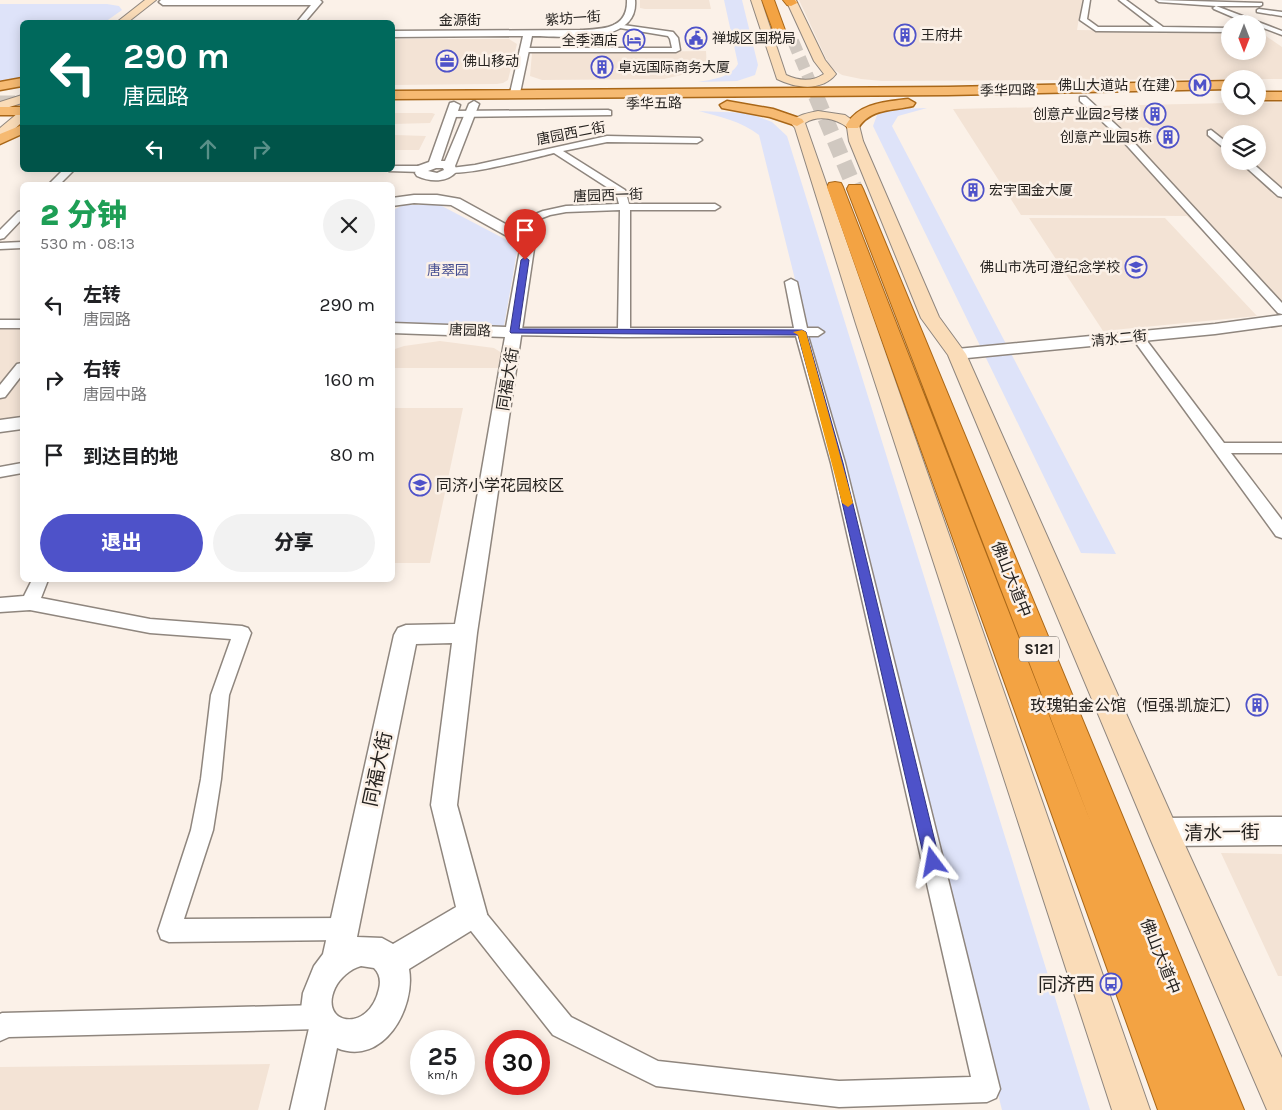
<!DOCTYPE html>
<html lang="zh">
<head>
<meta charset="utf-8">
<style>
  :root { --surface:#fff; --page:#f2f2f2; --text:#202124; --muted:#757577; --accent:#4e52c9 }
  body { margin:0; font-family:Karla,"Noto Sans SC",sans-serif; background:var(--page); color:var(--text); height:100vh; display:flex; flex-direction:column; font-size:19px; white-space:nowrap }
  * { box-sizing:border-box; margin:0 }
  p { font-size:16px; color:var(--muted) }
  .icon { flex:none; width:28px; height:28px; fill:none; stroke:currentColor; stroke-width:2; stroke-linecap:round; stroke-linejoin:round }
  .map { position:relative; flex:1; overflow:hidden }
  .side { position:absolute; left:20px; top:182px; width:375px; height:400px; display:flex; flex-direction:column; background:var(--surface); border-radius:8px; box-shadow:0 2px 12px #0003 }
  .side>* { flex:none }
  .hud { position:absolute; left:20px; top:20px; width:375px; height:152px; border-radius:8px; box-shadow:0 2px 12px #0003; background:#00695c; color:#fff; overflow:hidden }
  .needle { width:32px; rotate:180deg }
  .buttons { position:absolute; left:1221px; top:15px; display:grid; gap:10px }
  .buttons a { display:grid; place-items:center; width:45px; height:45px; border-radius:50%; background:var(--surface); box-shadow:0 2px 12px #0003; font-size:25px }
  .speed { position:absolute; left:410px; top:1030px; display:flex; gap:10px; font-size:25px; font-weight:700; text-align:center }
  .speed>* { display:grid; place-content:center; width:65px; height:65px; border-radius:50%; background:var(--surface); box-shadow:0 2px 12px #0003; line-height:1 }
  .speed small { font-size:12px; font-weight:400 }
  .speed .limit { border:8px solid #d22; background:#fff; color:#111 }
  .pin { position:absolute; display:grid; place-items:center; width:42px; height:42px; color:#fff; margin:-51px -21px; border-radius:50% 50% 50% 0; rotate:-45deg; box-shadow:0 0 5px #0007 }
  .pin .icon { rotate:45deg }
  .me { position:absolute; width:55px; margin:-28px; rotate:347deg; stroke-linejoin:round; filter:drop-shadow(0 0 4px #0008) }
  .turn { display:flex; align-items:center; gap:18px; height:105px; padding:0 20px; font-size:22px }
  .turn .icon { width:65px; height:65px; stroke-width:2.5 }
  .turn b { display:block; font-size:35px; line-height:42px }
  .lanes { display:flex; align-items:center; height:48px; padding:0 20px; background:#0003; justify-content:center; gap:25px; direction:ltr }
  .lanes .off { opacity:.35 }
  .round { display:grid; place-items:center; flex:none; width:52px; height:52px; border-radius:26px; background:var(--page) }
  .overview { display:flex; align-items:center; justify-content:space-between; height:85px; padding:0 20px }
  h1 { font-size:30px; font-weight:800; line-height:38px; color:#1e9e55 }
  .primary-button { display:flex; gap:10px; margin-top:auto; padding:10px 20px }
  .primary-button a { flex:1; height:58px; border-radius:30px; background:var(--accent); color:#fff; font-size:20px; font-weight:800; line-height:58px; text-align:center }
  .primary-button a+a { background:var(--page); color:var(--text) }
  ul { padding:0; list-style:none }
  li { display:flex; align-items:center; gap:15px; height:75px; padding:0 20px }
  li div { flex:1 }
  li b { display:block; font-size:19px }
  li em { font-style:normal }
  .map>svg:first-child { display:block }
</style>
</head>
<body>
<div class="map">
<svg width="1282" height="1110" viewBox="0 0 1282 1110">
  <rect width="100%" height="100%" fill="#fbf1e8"/>
  <path fill="#f3e3d5" fill-rule="evenodd" d="M640 0H709L711 9H645L640 8Z
    M799 0H1082L1077 30 1230 32V51H1258V32H1260L1282 47V79L882 81 861 79 842 75 830 67Z
    M398 39H509L517 44 508 80 503 83 497 84 393 85V42Z
    M706 51 707 69 664 79 542 80 530 76 532 53Z
    M1282 102V311L1187 216 1021 215 953 109 1230 103V106H1258V103ZM1230 134H1258V161H1230Z
    M393 113H432L435 114 430 123 393 124Z
    M395 135 426 136 419 150H393Z
    M1029 218H1165L1257 316 1103 331Z
    M0 327H22V417L0 420Z
    M440 341 494 348 505 355 503 368H393L392 350 404 346Z
    M392 408H463L430 563H393Z
    M1221 853 1282 854V976H1278Z
    M270 1064 258 1110H0V1067Z"/>
  <path fill="#dee3f9" d="M724 0H742L758 65 755 75 737 81 698 82C713 79 730 78 738 64Z
    M0 4H107L119 6 122 10 105 22H22V79L0 82Z
    M927 108 898 116 892 126 1116 554 1081 553 873 126 877 115 893 109Z
    M699 111 748 113 772 122 787 136 1090 1110H1002L759 135C741 121 720 117 699 111Z
    M404 205H440L518 246 504 326 393 323V210Z"/>
  <g fill="none" stroke-linecap="round" stroke-linejoin="round">
    <path stroke="#d0c8c0" stroke-width="15" stroke-dasharray="15 8" stroke-linecap="butt" d="M0 103H22"/>
    <path stroke="#d0c8c0" stroke-width="12" stroke-dasharray="12 6" stroke-linecap="butt" d="M793 41 817 98"/>
    <path stroke="#d0c8c0" stroke-width="16" stroke-dasharray="16 8" stroke-linecap="butt" d="M816 96 855 189"/>
    <g stroke="#8f867e" stroke-width="3">
      <path id="minor" d="M1084 0H1090L1087 19 1098 27H1154L1119 0H1126L1163 27 1230 28V32L1096 31 1080 20Z
        M1156 0 1262 3V5L1260 6H1216L1282 31V35L1258 26V24H1249L1214 9 1213 8 1216 6 1159 2Z
        M1259 9 1282 12V16L1257 12V10Z
        M616 24 673 32 678 38 680 50 676 52H524L520 50 524 48H672L670 39 668 36 614 27V25Z
        M1080 97H1086L1127 135 1282 303V314L1278 313 1121 139 1080 101Z
        M608 110 611 111V115L451 117 447 114 451 111Z
        M1211 130 1230 145V153L1208 135V131Z
        M607 136 700 138 702 140 697 143 607 142 563 151 625 190 629 204H715L720 207 715 210H630V328H794L785 282 791 279 797 282 807 328H818L824 332 818 336H808L845 463 1000 1089 996 1098 987 1102 839 1107 656 1086 553 1035 464 922 461 914 464 906 472 903 480 906 571 1017 658 1061 839 1081 971 1077 831 463 796 336 624 337 510 335 508 332 514 328H618L620 210 566 212 550 215 508 231 504 232 499 229 543 211 566 206 619 204 616 193 554 153C538 157 455 179 446 171L451 168 475 165Z
        M1239 161H1250L1282 189V197L1278 196Z
        M392 166H422L427 169 422 172 389 171 392 170Z
        M63 170H74L59 185H48Z
        M22 211V219L4 238 0 239V230L18 212Z
        M22 242V248L0 249V243Z
        M0 320H22V328H0Z
        M1137 332 1141 333 1224 443H1282V453H1231L1282 520V538L1276 536 1133 339 1131 336 1133 333Z
        M22 363V375L5 397 0 398V385L17 364Z
        M22 463V473L0 477V467Z
        M32 580H48L41 598 150 619 242 626 248 628 251 633 229 695 221 779 213 830 184 919 343 918 351 921 354 929 351 937 343 940 169 942 161 939 158 931 191 830 201 779 211 695 231 639 150 633 30 610 0 612V598L24 596Z
        M319 1005 328 1008 331 1017 328 1026 319 1029 9 1037 0 1041V1014L2 1013Z"/>
    </g>
    <g stroke="#8f867e" stroke-width="3">
      <path id="tertiary" d="M161 0H320L322 2 305 22H297L311 5H163L159 2Z
        M627 0H635C639 46 563 36 532 36L520 93 515 96 510 93 523 36 392 37V31L580 30C603 29 628 29 627 0Z
        M474 101 479 104 455 166 457 171C447 183 430 182 417 176L415 173 418 166 429 162 450 103 454 102 460 105 441 161H445L469 104ZM436 168H443L444 170 437 173 428 171Z
        M414 195H437L460 199 533 239 535 242 477 633 457 805 487 914 482 924 409 969C416 1008 383 1067 337 1048L324 1110H290L309 1028 301 1009 303 993 314 966 323 954 394 635 398 628 406 625 455 624 505 337 392 333V323L506 327 521 244 451 205 414 203 392 206V198ZM452 643 431 805 456 907 393 944 382 938 357 937 416 644ZM361 966 374 968C380 974 381 981 379 989 369 1034 318 1025 335 988 340 978 350 969 361 966Z
        M1282 315V325L1215 334 957 359 951 358 949 354 951 350 957 349 1215 324Z
        M22 417V429L0 432V420Z
        M1282 817V845L1163 846 1153 842 1149 832 1153 822 1163 818Z"/>
    </g>
    <g stroke="#8f867e" stroke-width="2">
      <path id="secondary" d="M145 0H156L128 22H117Z
        M751 0H761L786 75C799 81 812 82 824 74L814 61 786 0H796L825 60 836 74C822 92 795 88 777 79Z
        M22 95V103L0 110V102Z
        M818 111 845 115 859 125 863 141 939 317 966 354 1174 821 1282 1058V1110H1267L1152 843 948 355 921 318 849 141 847 127C834 118 818 115 805 123L1150 1110H1112L856 324 795 128 791 123C795 115 809 113 818 111Z
        M22 112V122L5 138 0 139V128L18 113Z"/>
    </g>
    <g stroke="#a96718" stroke-width="3">
      <path id="primary" d="M22 78V86L0 90V82Z
        M1230 81V89L948 95 392 99V91L948 87Z
        M1258 92H1282V100H1258Z
        M908 99 915 103 913 106C892 111 871 108 858 128H848L846 125C859 103 884 102 908 99Z
        M727 101 773 109 802 119 804 122 797 126 770 117 722 108 720 105Z
        M0 107H22V115H0Z
        M22 125V134L0 144V134Z"/>
    </g>
    <g stroke="#a96718" stroke-width="2">
      <path id="trunk" d="M762 0H774L789 41 787 44H779L777 41Z
        M783 0H795L797 3 791 6 787 5Z
        M835 182 841 183 843 187 1091 823 847 189 849 185H861L863 189 1244 1110H1158L827 187 829 183Z"/>
    </g>
    <use href="#minor" fill="#fff" fill-rule="evenodd"/>
    <use href="#tertiary" fill="#fff" fill-rule="evenodd"/>
    <use href="#secondary" fill="#fadcb8" fill-rule="evenodd"/>
    <use href="#primary" fill="#f6ba72" fill-rule="evenodd"/>
    <use href="#trunk" fill="#f3a343" fill-rule="evenodd"/>
  </g>
  <path fill="#4e52c9" stroke="#333583" d="M525 257 529 260 519 329 802 330 806 332 843 463 940 862 938 867 933 869 927 867 925 862 833 463 798 335 511 333 510 332 521 260Z"/>
  <path fill="#f59e0b" d="M802 330 806 332 853 503 848 507 842 503 798 335 793 332Z"/>
  <defs>
    <g id="building-ring" transform="scale(1.125)"><circle r="9.5" fill="#fbf1e8" stroke="#4e52c9" stroke-width="1.5"/><path d="M-4-6H4V6H1V3H-1V6H-4ZM-2.5-4.3h1.7v1.8h-1.7ZM.8-4.3h1.7v1.8H.8ZM-2.5-1h1.7V.8h-1.7ZM.8-1h1.7V.8H.8Z" fill="#4e52c9"/></g>
    <g id="civic-ring" transform="scale(1.125)"><circle r="9.5" fill="#fbf1e8" stroke="#4e52c9" stroke-width="1.5"/><path d="M-.6-6.5H3V-4.5H.6V-3L4-1V1h2V6H-6V1h2V-1L-.6-3ZM-1.2 2.5V6h2.4V2.5Z" fill="#4e52c9"/></g>
    <g id="hotel-ring" transform="scale(1.125)"><circle r="9.5" fill="#fbf1e8" stroke="#4e52c9" stroke-width="1.5"/><path d="M-6-4.5h1.5V1H6V5H4.5V3h-9V5H-6ZM-4 0a1.8 1.8 0 1 1 3.6 0ZM.5 0V-2.5h3Q6-2.5 6 0Z" fill="#4e52c9"/></g>
    <g id="office-ring" transform="scale(1.125)"><circle r="9.5" fill="#fbf1e8" stroke="#4e52c9" stroke-width="1.5"/><path d="M-6-3h4V-5.5h4V-3h4V5H-6ZM-1-4.5V-3h2v-1.5ZM-6 0V1H6V0Z" fill="#4e52c9"/></g>
    <g id="metro-ring" transform="scale(1.125)"><circle r="9.5" fill="#fbf1e8" stroke="#4e52c9" stroke-width="1.5"/><path d="M-5.5 5V-5H-3L0 0L3-5H5.5V5H3V-.5L0 4L-3-.5V5Z" fill="#4e52c9"/></g>
    <g id="school-ring" transform="scale(1.125)"><circle r="9.5" fill="#fbf1e8" stroke="#4e52c9" stroke-width="1.5"/><path d="M0-5L7-2L0 1L-7-2ZM-4 1L0 2.5L4 1V4Q0 6-4 4Z" fill="#4e52c9"/></g>
    <g id="bus-ring" transform="scale(1.125)"><circle r="9.5" fill="#fbf1e8" stroke="#4e52c9" stroke-width="1.5"/><path d="M-5-6H5V4H4V6H2V4H-2V6H-4V4H-5ZM-3.5-4V0h7V-4ZM-3.5 1.2v1.5H-2V1.2ZM2 1.2v1.5H3.5V1.2Z" fill="#4e52c9"/></g>
  </defs>
  <g fill-rule="evenodd">
    <use href="#building-ring" x="905" y="35"/>
    <use href="#civic-ring" x="696" y="38"/>
    <use href="#hotel-ring" x="634" y="40"/>
    <use href="#office-ring" x="447" y="61"/>
    <use href="#building-ring" x="602" y="67"/>
    <use href="#metro-ring" x="1200" y="85"/>
    <use href="#building-ring" x="1155" y="114"/>
    <use href="#building-ring" x="1168" y="137"/>
    <use href="#building-ring" x="973" y="190"/>
    <use href="#school-ring" x="1136" y="267"/>
    <use href="#school-ring" x="420" y="485"/>
    <use href="#building-ring" x="1257" y="705"/>
    <use href="#bus-ring" x="1111" y="984"/>
  </g>
  <g text-anchor="middle" stroke-width="5" stroke-linejoin="round" paint-order="stroke">
    <g font-size="14" fill="#262320" stroke="#fbf1e8">
      <text transform="translate(573 18) rotate(-4)" y="5">紫坊一街</text>
      <text x="460" y="25">金源街</text>
      <text transform="translate(1008 90) rotate(-1)" y="5">季华四路</text>
      <text transform="translate(654 103) rotate(-1)" y="5">季华五路</text>
      <text transform="translate(571 133) rotate(-11)" y="5">唐园西二街</text>
      <text transform="translate(608 195) rotate(-2)" y="5">唐园西一街</text>
      <text transform="translate(470 330) rotate(2)" y="5">唐园路</text>
      <text transform="translate(1119 338) rotate(-6)" y="5">清水二街</text>
    </g>
    <g font-size="14" fill="#262320" stroke="#fbf1e8" text-anchor="start">
      <text x="921" y="40">王府井</text>
      <text x="712" y="43">禅城区国税局</text>
      <text x="618" y="45" text-anchor="end">全季酒店</text>
      <text x="463" y="66">佛山移动</text>
      <text x="618" y="72">卓远国际商务大厦</text>
      <text x="1184" y="90" text-anchor="end">佛山大道站（在建）</text>
      <text x="1139" y="119" text-anchor="end">创意产业园2号楼</text>
      <text x="1152" y="142" text-anchor="end">创意产业园5栋</text>
      <text x="989" y="195">宏宇国金大厦</text>
      <text x="1120" y="272" text-anchor="end">佛山市冼可澄纪念学校</text>
    </g>
    <g font-size="14" fill="#474f91" stroke="#fbf1e8">
      <text x="448" y="275">唐翠园</text>
    </g>
    <rect fill="#fbf1e8" stroke="#66615c" stroke-width="1" x="1019" y="636.5" width="40" height="25" rx="4"/>
    <g font-size="15" font-weight="bold" fill="#262320">
      <text x="1039" y="654">S121</text>
    </g>
    <g font-size="16" fill="#262320" stroke="#fbf1e8">
      <text transform="translate(507 379) rotate(-81)" y="6">同福大街</text>
      <text transform="translate(1012 579) rotate(68)" y="6">佛山大道中</text>
      <text transform="translate(1161 956) rotate(68)" y="6">佛山大道中</text>
    </g>
    <g font-size="16" fill="#262320" stroke="#fbf1e8" text-anchor="start">
      <text x="436" y="491">同济小学花园校区</text>
      <text x="1241" y="711" text-anchor="end">玫瑰铂金公馆（恒强·凯旋汇）</text>
    </g>
    <g font-size="19" fill="#262320" stroke="#fbf1e8">
      <text transform="translate(377 769) rotate(-78)" y="7">同福大街</text>
      <text transform="translate(1222 832) rotate(-1)" y="7">清水一街</text>
    </g>
    <g font-size="19" fill="#262320" stroke="#fbf1e8" text-anchor="end">
      <text x="1095" y="991">同济西</text>
    </g>
  </g>
</svg>
<div class="buttons">
<a><svg class="needle" viewBox="-14 -14 28 28"><path d="M0-13l5 13h-10z" fill="#e53935"/><path d="M0 13l5-13h-10z" fill="#757577"/></svg></a>
<a><svg class="icon" aria-label="search" viewBox="0 0 24 24"><circle cx="10" cy="10" r="6"/><path d="M15 15l6 6"/></svg></a>
<a><svg class="icon" aria-label="layers" viewBox="0 0 24 24"><path d="M12 4l9 5-9 5-9-5zM3 14l9 5 9-5"/></svg></a>
</div>
<div class="speed"><div>25<small>km/h</small></div><div class="limit">30</div></div>
<div class="pin" style="left:525px;top:260px;background:#d93025"><svg class="icon" aria-label="arrive" viewBox="0 0 24 24"><path d="M6 21V4h12l-3 4 3 4H6"/></svg></div>
<svg class="me" style="left:933px;top:862px" viewBox="-20 -20 40 40"><path d="M0-17L14 15 0 8-14 15z" fill="#4e52c9" stroke="#fff" stroke-width="4"/></svg>
<div class="hud">
<div class="turn"><svg class="icon" aria-label="left" viewBox="0 0 24 24"><path d="M17 20v-9H6M10 6l-5 5 5 5"/></svg><div><b>290 m</b>唐园路</div></div>
<div class="lanes"><svg class="icon" aria-label="left" viewBox="0 0 24 24"><path d="M17 20v-9H6M10 6l-5 5 5 5"/></svg><svg class="icon off" aria-label="ahead" viewBox="0 0 24 24"><path d="M12 20V5M6 11l6-6 6 6"/></svg><svg class="icon off" aria-label="right" viewBox="0 0 24 24"><path d="M7 20v-9h11M14 6l5 5-5 5"/></svg></div>
</div>
<section class="side">
<div class="overview"><div><h1>2 分钟</h1><p>530 m · 08:13</p></div><a class="round"><svg class="icon" aria-label="close" viewBox="0 0 24 24"><path d="M6 6l12 12M18 6L6 18"/></svg></a></div>
<ul>
<li><svg class="icon" aria-label="left" viewBox="0 0 24 24"><path d="M17 20v-9H6M10 6l-5 5 5 5"/></svg><div><b>左转</b><p>唐园路</p></div><em>290 m</em></li>
<li><svg class="icon" aria-label="right" viewBox="0 0 24 24"><path d="M7 20v-9h11M14 6l5 5-5 5"/></svg><div><b>右转</b><p>唐园中路</p></div><em>160 m</em></li>
<li><svg class="icon" aria-label="arrive" viewBox="0 0 24 24"><path d="M6 21V4h12l-3 4 3 4H6"/></svg><div><b>到达目的地</b></div><em>80 m</em></li>
</ul>
<div class="primary-button"><a>退出</a><a>分享</a></div>
</section>
</div>
</body>
</html>
